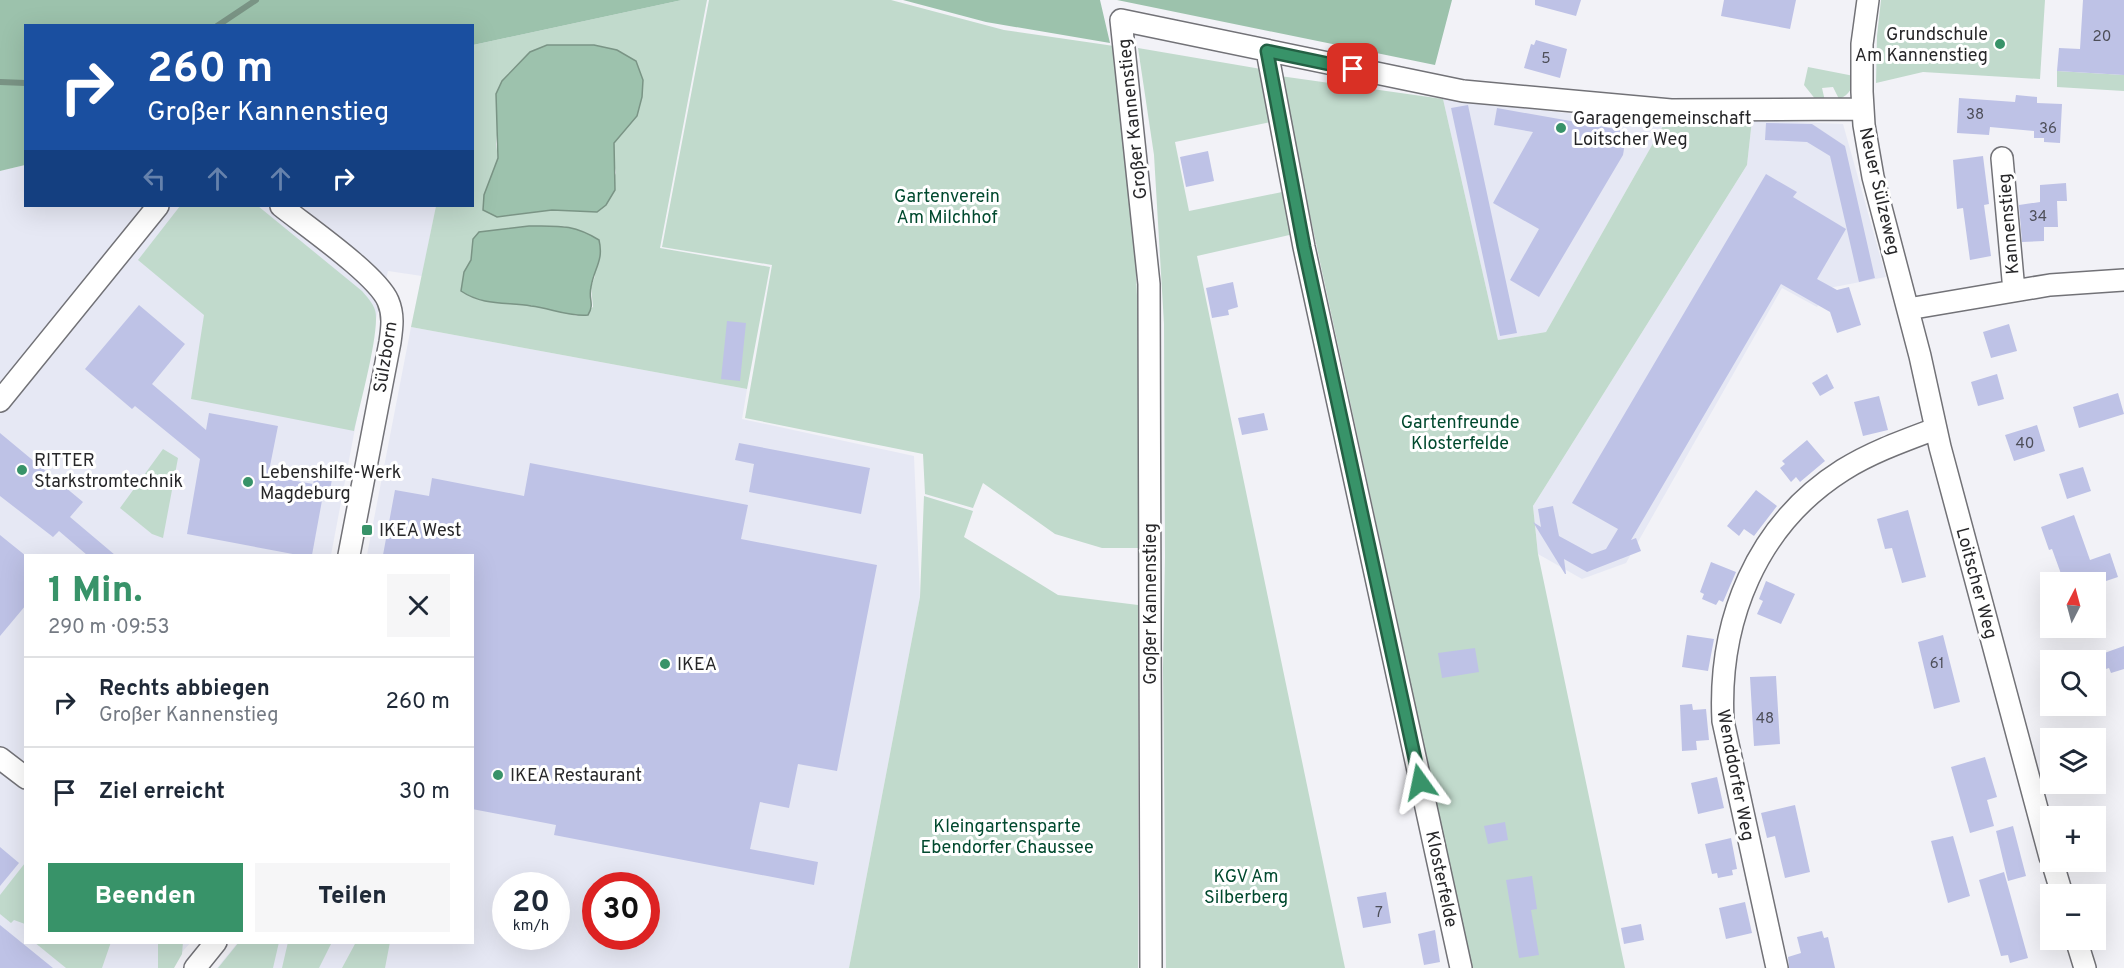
<!DOCTYPE html>
<html lang="de">
<head>
<meta charset="utf-8">
<style>
  :root { --surface:#fff; --page:#f6f6f7; --text:#1f2937; --muted:#747a83; --line:#e0e1e3; --accent:#389369 }
  body { margin:0; font-family:Overpass,sans-serif; background:var(--page); color:var(--text); height:100vh; display:flex; flex-direction:column; font-size:22px; white-space:nowrap }
  * { box-sizing:border-box; margin:0 }
  p { font-size:20px; color:var(--muted) }
  .icon { flex:none; width:33px; height:33px; fill:none; stroke:currentColor; stroke-width:2; stroke-linecap:round; stroke-linejoin:round }
  .map { position:relative; flex:1; overflow:hidden }
  .panel { position:absolute; left:24px; top:554px; width:450px; height:390px; display:flex; flex-direction:column; background:var(--surface); border-radius:0px; box-shadow:0 6px 24px #0002 }
  .panel>* { flex:none }
  .banner { position:absolute; left:24px; top:24px; width:450px; height:183px; border-radius:0px; box-shadow:0 6px 24px #0002; background:#1a4fa0; color:#fff; overflow:hidden }
  .needle { width:39px; rotate:6deg }
  .fabs { position:absolute; left:2040px; top:572px; display:grid; gap:12px }
  .fabs a { display:grid; place-items:center; width:66px; height:66px; border-radius:0px; background:var(--surface); box-shadow:0 6px 24px #0002; font-size:30px }
  .speed { position:absolute; left:492px; top:872px; display:flex; gap:12px; font-size:30px; font-weight:700; text-align:center }
  .speed>* { display:grid; place-content:center; width:78px; height:78px; border-radius:50%; background:var(--surface); box-shadow:0 6px 24px #0002; line-height:1 }
  .speed small { font-size:15px; font-weight:400 }
  .speed .limit { border:9px solid #d22; background:#fff; color:#111 }
  .pin { position:absolute; display:grid; place-items:center; width:51px; height:51px; color:#fff; margin:-26px; border-radius:12px; box-shadow:0 3px 9px #0006 }
  .me { position:absolute; width:66px; margin:-33px; rotate:348deg; stroke-linejoin:round; filter:drop-shadow(0 0 4px #0008) }
  .turn { display:flex; align-items:center; gap:21px; height:126px; padding:0 24px; font-size:27px }
  .turn .icon { width:78px; height:78px; stroke-width:2.5 }
  .turn b { display:block; font-size:42px; line-height:51px }
  .lanes { display:flex; align-items:center; height:57px; padding:0 24px; background:#0003; justify-content:center; gap:30px; direction:ltr }
  .lanes .off { opacity:.35 }
  .round { display:grid; place-items:center; flex:none; width:63px; height:63px; border-radius:0px; background:var(--page) }
  .summary { display:flex; align-items:center; justify-content:space-between; height:102px; padding:0 24px }
  h1 { font-size:36px; font-weight:800; line-height:45px; color:var(--accent) }
  .primary-button { display:flex; gap:12px; margin-top:auto; padding:12px 24px }
  .primary-button a { flex:1; height:69px; border-radius:0px; background:var(--accent); color:#fff; font-size:24px; font-weight:800; line-height:69px; text-align:center }
  .primary-button a+a { background:var(--page); color:var(--text) }
  ul { padding:0; list-style:none }
  li { display:flex; align-items:center; gap:18px; height:90px; padding:0 24px; border-top:2px solid var(--line) }
  li div { flex:1 }
  li b { display:block; font-size:22px }
  li em { font-style:normal }
  .map>svg:first-child { display:block }
</style>
</head>
<body>
<div class="map">
<svg width="2124" height="968" viewBox="0 0 2124 968">
  <rect width="100%" height="100%" fill="#f2f2f7"/>
  <path fill="#e6e8f4" fill-rule="evenodd" d="M1443 99 1664 124 1546 332 1498 340Z
    M1752 120 1843 124 1886 277 1829 288 1817 307 1782 288 1626 563 1582 579 1538 554 1533 506 1747 165Z
    M25 165 26 206H436L422 276 388 271 375 323 331 555H26V942H191L168 968H0V171Z
    M411 327 747 389 742 419 914 456 920 597 849 968H217L238 942H472V555H367ZM506 885H556V936H506ZM596 885H646V936H596Z"/>
  <path fill="#c1dacc" fill-rule="evenodd" d="M682 0H707L660 248 770 267 747 389 411 327 436 206H472L473 45ZM515 69 614 143 613 158 616 173 597 212 552 210 497 217 483 210 484 195 498 158 496 144 498 126 496 112 502 81ZM529 226H565L595 276 591 287 593 307 577 316C562 312 546 307 530 305 506 302 482 306 461 291L464 272 471 260Z
    M709 0H891L1004 30 1114 46 1134 226 1139 342 1138 548H1102L1055 534 983 483 973 508 925 494 923 454 745 418 772 265 662 247Z
    M1881 0H2045L2040 79 1923 72 1876 83 1877 36Z
    M1138 48 1267 70 1275 121 1175 142 1189 211 1287 191 1298 233 1197 256 1345 968H1166L1163 668 1165 557 1164 324 1154 155Z
    M1808 67 1854 76C1853 87 1850 95 1839 99L1833 87 1822 88 1825 101 1816 100 1804 85Z
    M2057 71 2124 75V91L2057 87Z
    M1280 76 1443 99 1498 340 1546 332 1664 124 1752 120 1747 165 1533 506 1538 554 1625 968H1472Z
    M180 206H258L362 291C367 297 373 303 375 310 381 328 359 408 354 431L191 399 204 315 138 260Z
    M163 449 178 458 163 538 152 534 120 508Z
    M924 496 973 511 964 537 1058 595 1138 605V968H849L920 597Z
    M25 863V924L14 920 11 923 0 914V895Z
    M34 942H111L102 968H66Z
    M158 942H183L182 954 174 968H158Z
    M239 942H279L273 968H218Z
    M288 942H332L319 968H282Z
    M356 942H390L385 968H342Z"/>
  <path fill="#9cc2ac" d="M0 0H682L473 45 472 26H26L25 165 0 171Z
    M903 0H1100L1110 43 986 22Z
    M1117 0H1452L1435 65Z"/>
  <path fill="#9dc2ad" stroke="#7a9485" stroke-width="1.5" d="M547 45H594L617 50 636 61 643 80 642 97 637 116 614 143 615 190 606 205 597 212 552 210 497 217 483 210 484 195 498 158 496 94 502 81 530 52Z
    M529 226C559 226 573 224 599 240 604 261 594 268 591 287 588 300 595 303 588 315 569 317 550 308 531 306 507 302 483 306 461 291L464 272 471 260 473 239 479 232Z"/>
  <g fill="none" stroke-linecap="round" stroke-linejoin="round">
    <path stroke="#7a9485" stroke-width="6" d="M217 26 256 0
      M0 82 26 83"/>
  </g>
  <path fill="#bec2e6" d="M1535 0H1581L1576 16 1535 5Z
    M1724 0H1796L1790 29 1721 16Z
    M2083 0H2124V75L2057 71 2059 48 2080 49Z
    M1536 40 1567 49 1560 78 1524 68 1531 44 1534 45Z
    M2016 95 2037 97V103L2062 104 2060 143 2044 142V138H2034V131L1990 127 1989 135 1957 133 1959 98 2015 102Z
    M1468 105 1517 333 1500 336 1451 108Z
    M1497 108 1627 131 1623 155 1539 297 1510 280 1539 229 1493 203 1533 132 1494 125Z
    M1766 123 1812 124 1845 146 1875 278 1859 282 1830 156 1807 142 1765 140Z
    M1208 151 1214 181 1186 187 1180 157Z
    M1983 156 1989 204 1984 205 1991 256 1970 260 1963 208 1957 209 1953 160Z
    M1766 174 1797 192 1793 197 1846 229 1817 279 1837 290 1849 287 1861 325 1837 333 1830 312 1781 284 1631 540 1636 538 1641 551 1587 572 1564 559 1566 574H1565L1533 522 1541 527 1538 509 1553 506 1559 536 1592 554 1606 549 1618 529 1572 503Z
    M2066 183 2067 201H2057L2058 227H2044V241L2022 242 2019 205 2040 202V185Z
    M1233 282 1238 307 1228 310 1229 315 1212 318 1206 288Z
    M139 305 185 344 152 384 206 430 209 413 278 426 268 476 313 484 315 476 332 479 329 496 323 495 312 555H298L187 534 200 459 135 406 132 409 85 369Z
    M727 321 746 323 740 381 721 379Z
    M2009 324 2017 351 1991 358 1983 332Z
    M1827 374 1834 388 1820 396 1812 383Z
    M1997 374 2004 399 1978 406 1971 382Z
    M2118 393 2124 414 2079 428 2073 407Z
    M1879 396 1888 430 1863 436 1854 402Z
    M1264 413 1268 430 1242 435 1238 418Z
    M2037 425 2045 451 2014 461 2005 435Z
    M0 433 83 502 70 517 115 555H87L59 531 53 537 0 496Z
    M1807 440 1825 461 1800 482 1796 477 1791 482 1780 468 1785 464 1782 461Z
    M739 443 870 468 861 514 749 492 754 464 735 460Z
    M530 463 748 505 741 539 877 565 837 771 798 764 789 808 760 802 750 849 818 862 814 885 554 835 556 825 472 809V555H383L395 490 429 496 432 478 524 496Z
    M2083 467 2091 491 2067 499 2059 474Z
    M1756 490 1777 506 1754 536 1744 529 1739 536 1727 526Z
    M1908 510 1926 577 1902 583 1892 548 1885 549 1877 519Z
    M2074 515 2090 560 2110 553 2118 577 2103 582H2064L2052 549 2049 550 2041 527Z
    M0 535 26 556V605L0 636Z
    M1711 562 1736 572 1723 602 1719 600 1716 605 1702 599 1704 594 1700 592Z
    M1766 581 1795 594 1781 624 1757 614 1763 601 1759 599Z
    M1687 635 1714 639 1708 671 1682 667Z
    M1943 635 1960 702 1934 709 1918 642Z
    M2124 646V669L2111 673 2109 668 2096 672V656Z
    M1475 648 1479 672 1442 678 1438 653Z
    M1776 676 1780 744 1754 746 1750 677Z
    M1692 704 1693 710 1706 709 1709 740 1696 741 1697 750 1682 751 1680 705Z
    M1985 757 1997 797 1987 800 1994 826 1970 833 1951 767Z
    M1717 777 1724 808 1698 814 1691 783Z
    M1795 805 1810 872 1785 878 1775 836 1767 838 1761 813Z
    M1505 822 1508 840 1488 844 1484 826Z
    M2013 826 2026 876 2008 881 1996 831Z
    M1953 836 1970 896 1948 903 1931 841Z
    M1731 838 1737 869 1732 870 1733 875 1718 878 1717 873 1712 874 1705 844Z
    M0 847 19 863 0 886Z
    M2004 872 2028 958 2010 963 2008 955 2001 956 1979 880Z
    M1532 876 1537 909 1531 910 1539 955 1519 958 1506 880Z
    M1386 892 1391 923 1363 928 1357 897Z
    M1745 902 1752 933 1726 939 1719 908Z
    M1641 924 1644 940 1624 944 1621 928Z
    M0 925 53 968H0Z
    M1435 930 1440 962 1424 965 1418 934Z
    M1822 931 1824 938 1828 937 1835 968H1789L1788 957 1801 953 1797 937Z"/>
  <g fill="none" stroke-linecap="round" stroke-linejoin="round">
    <g stroke="#727277" stroke-width="24">
      <path id="minor" d="M1868 0 1862 44V92L1864 125 1873 177 1920 356 1940 447 2050 857
        M1267 51 1304 247 1461 968
        M2002 158 2014 291
        M281 206C306 226 377 275 388 301 394 315 392 328 390 342L349 555
        M1908 309 2050 285 2124 280
        M0 401 158 206
        M0 758 26 778
        M2052 861 2062 894
        M2076 939 2085 968
        M195 968 216 942
        M1151 968 1149 284 1121 20 1463 91 1671 110 1863 109
        M1777 968 1723 721C1718 621 1756 525 1843 470 1872 452 1903 441 1935 429"/>
    </g>
    <use href="#minor" stroke="#fff" stroke-width="21"/>
  </g>
  <g fill="none" stroke-linecap="round" stroke-linejoin="round">
    <g stroke="#246044" stroke-width="15">
      <path id="route" d="M1353 69 1267 51 1304 247 1420 782"/>
    </g>
    <use href="#route" stroke="#389369" stroke-width="10"/>
  </g>
  <g fill="#389369" stroke="#fff" stroke-width="2">
    <circle cx="2000" cy="44" r="6"/>
    <circle cx="1561" cy="128" r="6"/>
    <circle cx="22" cy="470" r="6"/>
    <circle cx="248" cy="482" r="6"/>
    <rect x="361" y="524" width="12" height="12" rx="3"/>
    <circle cx="665" cy="664" r="6"/>
    <circle cx="498" cy="775" r="6"/>
  </g>
  <g text-anchor="middle" stroke-width="6" stroke-linejoin="round" paint-order="stroke">
    <g font-size="15" fill="#4d4e58">
      <text x="2102" y="41">20</text>
      <text x="1546" y="63">5</text>
      <text x="1975" y="119">38</text>
      <text x="2048" y="133">36</text>
      <text x="2038" y="221">34</text>
      <text x="2025" y="448">40</text>
      <text x="1937" y="668">61</text>
      <text x="1765" y="723">48</text>
      <text x="1379" y="917">7</text>
    </g>
    <g font-size="18" fill="#272729" stroke="#fff" text-anchor="start">
      <text x="1988" y="40" text-anchor="end">Grundschule<tspan x="1988" dy="21">Am Kannenstieg</tspan></text>
      <text x="1573" y="124">Garagengemeinschaft<tspan x="1573" dy="21">Loitscher Weg</tspan></text>
      <text x="34" y="466">RITTER<tspan x="34" dy="21">Starkstromtechnik</tspan></text>
      <text x="260" y="478">Lebenshilfe-Werk<tspan x="260" dy="21">Magdeburg</tspan></text>
      <text x="379" y="536">IKEA West</text>
      <text x="677" y="670">IKEA</text>
      <text x="510" y="781">IKEA Restaurant</text>
    </g>
    <g font-size="18" fill="#272729" stroke="#fff">
      <text transform="translate(1132 119) rotate(-96)" y="6">Großer Kannenstieg</text>
      <text transform="translate(1880 191) rotate(77)" y="6">Neuer Sülzeweg</text>
      <text transform="translate(2008 224) rotate(-95)" y="6">Kannenstieg</text>
      <text transform="translate(385 357) rotate(-81)" y="6">Sülzborn</text>
      <text transform="translate(1977 583) rotate(75)" y="6">Loitscher Weg</text>
      <text transform="translate(1150 604) rotate(-90)" y="6">Großer Kannenstieg</text>
      <text transform="translate(1736 775) rotate(79)" y="6">Wenddorfer Weg</text>
      <text transform="translate(1442 879) rotate(78)" y="6">Klosterfelde</text>
    </g>
    <g font-size="18" fill="#01492e" stroke="#fff">
      <text x="947" y="202">Gartenverein<tspan x="947" dy="21">Am Milchhof</tspan></text>
      <text x="1460" y="428">Gartenfreunde<tspan x="1460" dy="21">Klosterfelde</tspan></text>
      <text x="1007" y="832">Kleingartensparte<tspan x="1007" dy="21">Ebendorfer Chaussee</tspan></text>
      <text x="1246" y="882">KGV Am<tspan x="1246" dy="21">Silberberg</tspan></text>
    </g>
  </g>
</svg>
<div class="fabs">
<a><svg class="needle" viewBox="-14 -14 28 28"><path d="M0-13l5 13h-10z" fill="#e53935"/><path d="M0 13l5-13h-10z" fill="#747a83"/></svg></a>
<a><svg class="icon" aria-label="search" viewBox="0 0 24 24"><circle cx="10" cy="10" r="6"/><path d="M15 15l6 6"/></svg></a>
<a><svg class="icon" aria-label="layers" viewBox="0 0 24 24"><path d="M12 4l9 5-9 5-9-5zM3 14l9 5 9-5"/></svg></a>
<a>+</a>
<a>−</a>
</div>
<div class="speed"><div>20<small>km/h</small></div><div class="limit">30</div></div>
<div class="pin" style="left:1353px;top:69px;background:#d93025"><svg class="icon" aria-label="arrive" viewBox="0 0 24 24"><path d="M6 21V4h12l-3 4 3 4H6"/></svg></div>
<svg class="me" style="left:1420px;top:782px" viewBox="-20 -20 40 40"><path d="M0-17L14 15 0 8-14 15z" fill="#389369" stroke="#fff" stroke-width="4"/></svg>
<div class="banner">
<div class="turn"><svg class="icon" aria-label="right" viewBox="0 0 24 24"><path d="M7 20v-9h11M14 6l5 5-5 5"/></svg><div><b>260 m</b>Großer Kannenstieg</div></div>
<div class="lanes"><svg class="icon off" aria-label="left" viewBox="0 0 24 24"><path d="M17 20v-9H6M10 6l-5 5 5 5"/></svg><svg class="icon off" aria-label="ahead" viewBox="0 0 24 24"><path d="M12 20V5M6 11l6-6 6 6"/></svg><svg class="icon off" aria-label="ahead" viewBox="0 0 24 24"><path d="M12 20V5M6 11l6-6 6 6"/></svg><svg class="icon" aria-label="right" viewBox="0 0 24 24"><path d="M7 20v-9h11M14 6l5 5-5 5"/></svg></div>
</div>
<section class="panel">
<div class="summary"><div><h1>1 Min.</h1><p>290 m · 09:53</p></div><a class="round"><svg class="icon" aria-label="close" viewBox="0 0 24 24"><path d="M6 6l12 12M18 6L6 18"/></svg></a></div>
<ul>
<li><svg class="icon" aria-label="right" viewBox="0 0 24 24"><path d="M7 20v-9h11M14 6l5 5-5 5"/></svg><div><b>Rechts abbiegen</b><p>Großer Kannenstieg</p></div><em>260 m</em></li>
<li><svg class="icon" aria-label="arrive" viewBox="0 0 24 24"><path d="M6 21V4h12l-3 4 3 4H6"/></svg><div><b>Ziel erreicht</b></div><em>30 m</em></li>
</ul>
<div class="primary-button"><a>Beenden</a><a>Teilen</a></div>
</section>
</div>
</body>
</html>
